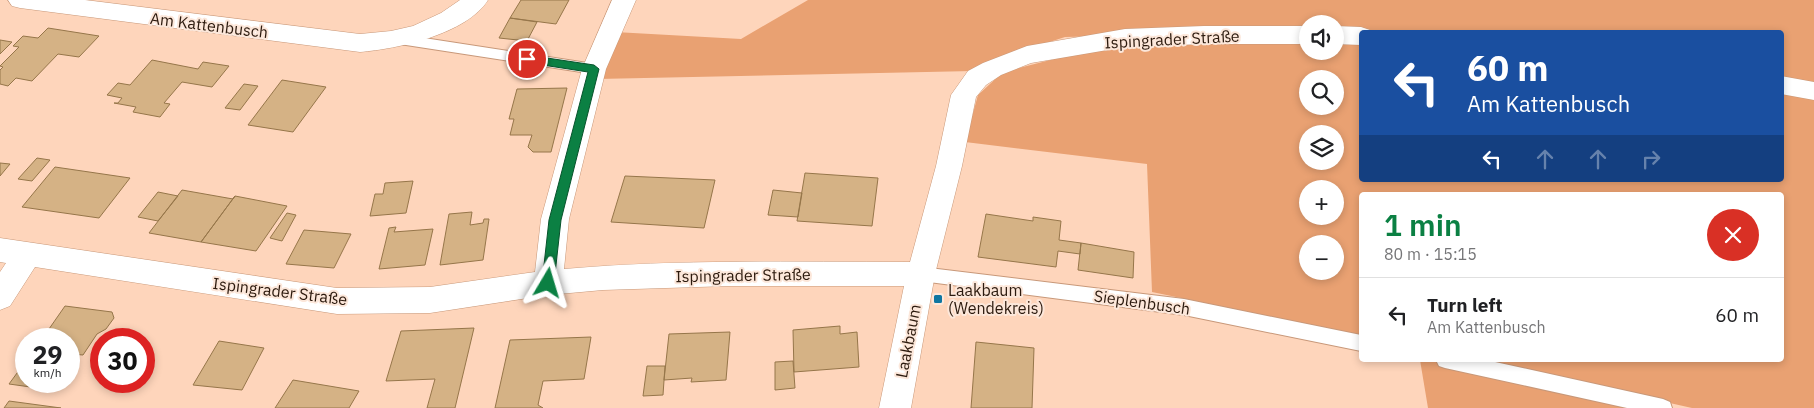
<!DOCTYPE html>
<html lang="en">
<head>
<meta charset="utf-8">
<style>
  :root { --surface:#fff; --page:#f2f2f2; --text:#202124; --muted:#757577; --line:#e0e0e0; --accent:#0b8043 }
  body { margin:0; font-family:"IBM Plex Sans",sans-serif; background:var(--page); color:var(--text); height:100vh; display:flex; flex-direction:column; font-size:19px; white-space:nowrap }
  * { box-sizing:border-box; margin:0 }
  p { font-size:16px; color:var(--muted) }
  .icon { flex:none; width:28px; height:28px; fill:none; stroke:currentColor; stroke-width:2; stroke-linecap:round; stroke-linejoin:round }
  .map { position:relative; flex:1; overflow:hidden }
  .side { position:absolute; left:1359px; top:192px; width:425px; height:170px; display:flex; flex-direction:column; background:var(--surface); border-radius:5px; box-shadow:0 2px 8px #0003 }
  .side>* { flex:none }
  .guide { position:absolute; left:1359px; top:30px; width:425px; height:152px; border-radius:5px; box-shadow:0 2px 8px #0003; background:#1a4fa0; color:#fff; overflow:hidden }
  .controls { position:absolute; left:1299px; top:15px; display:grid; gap:10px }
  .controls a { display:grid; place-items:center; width:45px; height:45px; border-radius:50%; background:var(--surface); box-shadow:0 2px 8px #0003; font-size:25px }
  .speed { position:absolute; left:15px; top:328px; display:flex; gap:10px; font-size:25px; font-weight:700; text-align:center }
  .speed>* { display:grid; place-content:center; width:65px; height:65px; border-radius:50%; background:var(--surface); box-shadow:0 2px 8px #0003; line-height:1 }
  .speed small { font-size:12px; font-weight:400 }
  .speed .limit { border:8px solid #d22; background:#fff; color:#111 }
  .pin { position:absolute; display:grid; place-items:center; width:42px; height:42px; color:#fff; margin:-21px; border:2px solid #fff; border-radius:50%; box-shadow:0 1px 5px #0007 }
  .me { position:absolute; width:55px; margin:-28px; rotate:7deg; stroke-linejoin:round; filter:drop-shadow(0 0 4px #0008) }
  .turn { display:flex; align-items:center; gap:18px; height:105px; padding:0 25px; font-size:22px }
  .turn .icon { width:65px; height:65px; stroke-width:2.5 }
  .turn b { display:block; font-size:35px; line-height:42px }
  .lanes { display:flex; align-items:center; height:48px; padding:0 25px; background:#0003; justify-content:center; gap:25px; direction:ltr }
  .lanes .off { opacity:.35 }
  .round { display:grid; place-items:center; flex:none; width:52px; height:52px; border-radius:26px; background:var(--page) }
  .summary { display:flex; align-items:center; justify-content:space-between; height:85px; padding:0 25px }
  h1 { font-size:30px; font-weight:600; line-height:38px; color:var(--accent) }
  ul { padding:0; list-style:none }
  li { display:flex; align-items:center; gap:15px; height:75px; padding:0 25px; border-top:1px solid var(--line) }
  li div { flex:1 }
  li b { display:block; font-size:19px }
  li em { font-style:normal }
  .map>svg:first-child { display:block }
</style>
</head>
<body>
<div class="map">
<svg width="1814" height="408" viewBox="0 0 1814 408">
  <rect width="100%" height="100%" fill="#fed5bb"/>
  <path fill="#e9a172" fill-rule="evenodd" d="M808 0H1814V88L1781 82V32H1335V24H1308L1307 31 1065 37 994 60 973 71 597 79 615 32 741 39Z
    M1307 39 1308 51H1335V39H1361V180H1781V88L1814 94V408H1692L1479 360H1781V195H1361V335L1152 292 1147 164 965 142 978 95 1003 72 1070 55 1126 44ZM1308 79H1335V106H1308ZM1308 134H1335V161H1308ZM1308 189H1335V216H1308ZM1308 244H1335V271H1308Z
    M1420 360H1437L1643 408H1428Z"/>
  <path fill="#d5b285" stroke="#96764a" d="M521 0H569L556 24 510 18Z
    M510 18 537 22 527 41 499 38Z
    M48 28 99 36 79 57 58 54 32 81 16 78 8 86 0 84V70L3 67 0 66 19 47 13 46 23 36 38 38Z
    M0 40 12 42 0 54Z
    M152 60 198 69 203 62 229 66 212 87 182 82 164 103 170 104 160 117 133 112 136 107 114 103H118L122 98 107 95 118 83 130 85Z
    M282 80 326 87 293 132 248 125Z
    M244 84 258 86 240 110 225 108Z
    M567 88 551 152H533L528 147 532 135H510L514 119H509L517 89Z
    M37 158 50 160 32 181 18 179Z
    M0 163 10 164 0 176Z
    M55 167 130 178 99 218 22 207Z
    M805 173 878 178 872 226 797 221Z
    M625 176 715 180 704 228 611 222Z
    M413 181 406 213 370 216 375 194H383L385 183Z
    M182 190 233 199 235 196 201 242 149 233Z
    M773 190 802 193 798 217 768 215Z
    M158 192 178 196 158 221 138 217Z
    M235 196 287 206 256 251 201 242Z
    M472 212 470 225 483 223 484 219H489L483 260 440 265 449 214Z
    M287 213 296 215 282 241 270 238Z
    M986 214 1033 221V217L1061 221 1059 240 1081 243 1080 254 1058 251 1056 267 978 257Z
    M396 227 394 232 433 229 425 265 379 269 389 228Z
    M304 230 351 234 334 268 286 264Z
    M1081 243 1134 252 1133 278 1078 270Z
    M65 306 112 312 114 318 106 329 97 334 83 355 71 354 69 357V339H42Z
    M840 326V334L857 332 859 367 794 372 793 330Z
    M474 328 455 408H427L435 379 386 381 401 331Z
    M730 332 726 380 691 382 692 378 664 380 669 334Z
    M591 337 584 379 543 381 538 405 543 408H495L510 340Z
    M219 341 264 348 242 390 193 385Z
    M976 342 1034 348 1032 408H971Z
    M793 361 795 388 775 390V362Z
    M647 366H665L663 395 643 396Z
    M20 369 26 370V381H51L45 389 9 384Z
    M293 380 359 391 349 408H275Z
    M9 401 61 408H4Z"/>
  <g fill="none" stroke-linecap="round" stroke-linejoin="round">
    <g stroke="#c89879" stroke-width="2">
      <path id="lane" d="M398 34 594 64 599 65 601 69 599 73 594 74 393 43 391 39 393 35Z
        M921 267 1184 299 1361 335V351L1184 315 921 281 915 279 912 274 915 269Z
        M1436 360H1486L1663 399 1670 402 1672 408H1627L1445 368 1439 366Z"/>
    </g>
    <g stroke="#c89879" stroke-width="1">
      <path id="street" d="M8 0H85L360 34 391 31 413 26 441 13 460 0H488C467 34 397 49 360 52L20 8 12 6Z
        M612 0H636L606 69 569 219 564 269C679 259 795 262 910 262L936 166 951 95 968 71 983 63 1027 46 1125 29 1204 26H1308V44H1204L1125 47 1031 63 1001 75 986 85 976 97 962 166 935 274 911 408H879L904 286H729L603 290 548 295 430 313 337 314 35 267 10 306 0 310V272L6 263 0 262V238L337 288 430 287 535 272 541 219 582 69Z
        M1335 26 1361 27 1370 30 1371 32H1361V45L1335 44Z
        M1781 76 1814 82V100L1781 94Z"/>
    </g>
    <use href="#lane" fill="#fff" fill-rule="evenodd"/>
    <use href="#street" fill="#fff" fill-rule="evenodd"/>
  </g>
  <path fill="#0b8043" stroke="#07532c" d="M527 55 594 65 599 69 561 220 554 283 552 286 548 288 544 286 542 283 549 220 588 72 523 62 522 59Z"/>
  <rect fill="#0e76a1" stroke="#fce7da" stroke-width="2" x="933" y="294" width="10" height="10" rx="2.5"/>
  <g text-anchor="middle" stroke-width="4" stroke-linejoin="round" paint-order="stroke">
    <g font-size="16" fill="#2c1a0e" stroke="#fce7da">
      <text transform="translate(209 25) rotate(7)" y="6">Am Kattenbusch</text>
      <text transform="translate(1172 39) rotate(-3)" y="6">Ispingrader Straße</text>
      <text transform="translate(743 275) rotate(-1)" y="6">Ispingrader Straße</text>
      <text transform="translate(280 291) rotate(7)" y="6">Ispingrader Straße</text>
      <text transform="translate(1142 302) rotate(8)" y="6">Sieplenbusch</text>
      <text transform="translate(908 341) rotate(-79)" y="6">Laakbaum</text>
    </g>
    <g font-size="16" fill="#2c1a0e" stroke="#fce7da" text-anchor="start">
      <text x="948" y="296">Laakbaum<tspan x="948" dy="18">(Wendekreis)</tspan></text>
    </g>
  </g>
</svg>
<div class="controls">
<a><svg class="icon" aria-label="sound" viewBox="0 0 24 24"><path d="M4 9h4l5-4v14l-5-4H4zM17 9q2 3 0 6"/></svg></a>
<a><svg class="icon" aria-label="search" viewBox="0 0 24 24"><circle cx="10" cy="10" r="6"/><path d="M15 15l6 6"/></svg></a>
<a><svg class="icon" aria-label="layers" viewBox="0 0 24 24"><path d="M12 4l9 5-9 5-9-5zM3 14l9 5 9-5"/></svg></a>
<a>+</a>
<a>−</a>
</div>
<div class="speed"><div>29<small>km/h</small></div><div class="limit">30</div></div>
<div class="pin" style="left:527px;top:59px;background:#d93025"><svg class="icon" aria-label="arrive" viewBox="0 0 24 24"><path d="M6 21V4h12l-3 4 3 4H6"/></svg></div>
<svg class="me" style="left:548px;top:283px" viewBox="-20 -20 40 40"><path d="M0-17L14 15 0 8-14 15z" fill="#0b8043" stroke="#fff" stroke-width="4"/></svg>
<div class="guide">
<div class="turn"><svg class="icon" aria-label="left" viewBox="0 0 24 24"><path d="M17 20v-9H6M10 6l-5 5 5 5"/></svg><div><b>60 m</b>Am Kattenbusch</div></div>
<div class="lanes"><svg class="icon" aria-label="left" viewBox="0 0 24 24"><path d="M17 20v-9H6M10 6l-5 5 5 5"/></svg><svg class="icon off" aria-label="ahead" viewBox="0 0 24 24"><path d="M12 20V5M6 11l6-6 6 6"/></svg><svg class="icon off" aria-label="ahead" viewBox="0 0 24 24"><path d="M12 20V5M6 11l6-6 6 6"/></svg><svg class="icon off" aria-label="right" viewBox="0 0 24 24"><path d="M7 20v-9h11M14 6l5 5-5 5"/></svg></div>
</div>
<section class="side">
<div class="summary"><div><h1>1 min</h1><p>80 m · 15:15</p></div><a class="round" style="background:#d93025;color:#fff"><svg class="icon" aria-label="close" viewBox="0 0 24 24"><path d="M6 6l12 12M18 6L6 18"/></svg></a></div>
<ul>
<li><svg class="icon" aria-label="left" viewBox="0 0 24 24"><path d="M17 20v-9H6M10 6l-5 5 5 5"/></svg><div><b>Turn left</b><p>Am Kattenbusch</p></div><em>60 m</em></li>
</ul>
</section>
</div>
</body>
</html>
